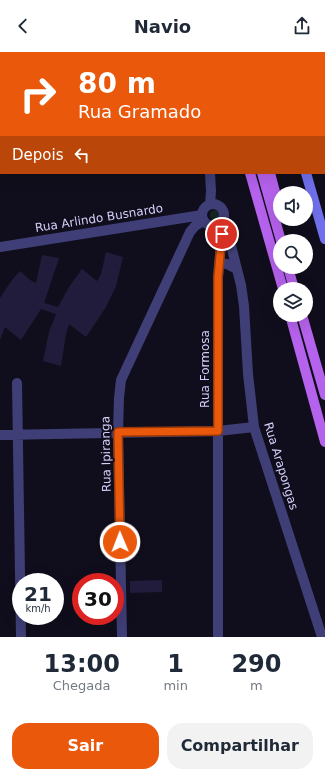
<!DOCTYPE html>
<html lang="pt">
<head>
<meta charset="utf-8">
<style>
  :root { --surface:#fff; --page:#f2f2f3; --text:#1f2937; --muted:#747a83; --accent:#ea580c }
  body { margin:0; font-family:"DejaVu Sans",sans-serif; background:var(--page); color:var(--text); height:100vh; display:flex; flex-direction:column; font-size:15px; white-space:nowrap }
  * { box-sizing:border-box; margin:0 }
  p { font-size:13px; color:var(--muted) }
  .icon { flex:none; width:22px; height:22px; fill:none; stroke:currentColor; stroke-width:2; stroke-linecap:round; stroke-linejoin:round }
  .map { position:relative; height:585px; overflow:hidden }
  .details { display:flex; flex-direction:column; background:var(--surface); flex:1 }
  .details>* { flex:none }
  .banner { position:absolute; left:0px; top:0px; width:325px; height:122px; box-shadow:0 4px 16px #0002; background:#ea580c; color:#fff; overflow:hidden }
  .buttons { position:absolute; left:273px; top:134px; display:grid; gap:8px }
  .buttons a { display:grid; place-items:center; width:40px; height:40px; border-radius:50%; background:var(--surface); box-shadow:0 4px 16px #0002; font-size:20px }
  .speed { position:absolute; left:12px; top:521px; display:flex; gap:8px; font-size:20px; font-weight:700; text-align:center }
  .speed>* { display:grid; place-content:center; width:52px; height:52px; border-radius:50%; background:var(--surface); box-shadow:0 4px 16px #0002; line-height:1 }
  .speed small { font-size:10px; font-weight:400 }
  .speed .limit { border:6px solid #d22; background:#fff; color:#111 }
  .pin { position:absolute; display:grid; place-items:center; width:34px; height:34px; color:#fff; margin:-17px; border:2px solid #fff; border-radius:50%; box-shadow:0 1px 4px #0007 }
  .me { position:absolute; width:44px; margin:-22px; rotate:359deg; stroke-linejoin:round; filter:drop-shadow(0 0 3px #0008) }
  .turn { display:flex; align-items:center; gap:14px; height:84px; padding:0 12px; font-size:18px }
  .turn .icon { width:52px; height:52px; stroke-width:2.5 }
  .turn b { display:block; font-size:28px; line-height:34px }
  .then { display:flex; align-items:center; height:38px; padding:0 12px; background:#0003; gap:8px; font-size:15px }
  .eta { display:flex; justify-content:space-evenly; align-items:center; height:68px; text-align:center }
  .eta b { font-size:24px; font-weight:600; line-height:28px }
  .button { display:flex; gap:8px; margin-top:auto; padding:8px 12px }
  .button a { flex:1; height:46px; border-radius:16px; background:var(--accent); color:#fff; font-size:16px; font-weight:600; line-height:46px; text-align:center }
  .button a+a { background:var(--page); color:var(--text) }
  header { display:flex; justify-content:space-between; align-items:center; height:52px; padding:0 12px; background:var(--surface); font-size:18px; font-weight:600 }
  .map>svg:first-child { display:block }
</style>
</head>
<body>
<header><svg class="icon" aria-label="back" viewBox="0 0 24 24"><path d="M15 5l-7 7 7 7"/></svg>Navio<svg class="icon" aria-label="share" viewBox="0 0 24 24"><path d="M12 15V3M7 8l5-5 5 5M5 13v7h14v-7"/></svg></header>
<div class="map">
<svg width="325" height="585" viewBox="0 0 325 585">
  <rect width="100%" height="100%" fill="#100e1c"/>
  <path fill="#122524" d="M290 0H325V123L324 1Z
    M210 163a5 5 0 1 1 10 0a5 5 0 1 1-10 0Z"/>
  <path fill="#211c3b" d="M106 200 123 205 116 234 106 255 86 285 69 272 66 282 61 314 43 309 49 280 56 262 41 257 21 288 5 275 0 288V246L12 228 20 219 30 228 36 231 42 203 59 206 44 251 58 255 69 235 82 217 97 229 101 222Z
    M162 528V540L130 541V529Z"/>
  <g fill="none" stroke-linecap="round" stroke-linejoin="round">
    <path stroke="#3f3e76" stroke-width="10" d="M0 195 202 163
      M17 331 21 585
      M0 383 218 379 254 375
      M122 585 118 380 119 346 121 328 190 180 195 174 204 169
      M218 585V225L223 170"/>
    <path stroke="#3f3e76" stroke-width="10" d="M176 0V1
      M202 163a11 11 0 1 1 22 0a11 11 0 1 1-22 0Z
      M210 152 211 139 210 121
      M224 166 241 233 244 254 248 322 254 375 322 585
      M219 211 227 212 237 217"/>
    <path stroke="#7171ee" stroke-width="10" d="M271 0 272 1
      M306 121 325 187"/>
    <path stroke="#b562ec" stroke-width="10" d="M204 0V1
      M216 0V1
      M230 0V1
      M243 0V1
      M250 121 283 237
      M262 121 281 189
      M270 121 278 151
      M288 215 294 237
      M290 263 325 390
      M302 263 325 343"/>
  </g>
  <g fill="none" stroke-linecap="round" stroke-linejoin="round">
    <g stroke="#983908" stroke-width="10">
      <path id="route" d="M120 490 118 380 218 379V225L222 182"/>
    </g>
    <use href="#route" stroke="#ea580c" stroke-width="7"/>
  </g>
  <g text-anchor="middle" stroke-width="4" stroke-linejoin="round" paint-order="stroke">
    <g font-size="12" fill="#d2cef9" stroke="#100e1c">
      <text transform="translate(99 166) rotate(-9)" y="4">Rua Arlindo Busnardo</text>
      <text transform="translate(205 317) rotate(-90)" y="4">Rua Formosa</text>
      <text transform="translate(106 402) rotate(-91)" y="4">Rua Ipiranga</text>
      <text transform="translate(281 414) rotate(73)" y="4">Rua Arapongas</text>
    </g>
  </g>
</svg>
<div class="buttons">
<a><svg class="icon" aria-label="sound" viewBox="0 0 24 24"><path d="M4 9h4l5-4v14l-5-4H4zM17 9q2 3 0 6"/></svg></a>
<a><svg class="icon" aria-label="search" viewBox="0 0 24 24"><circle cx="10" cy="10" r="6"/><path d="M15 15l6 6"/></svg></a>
<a><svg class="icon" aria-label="layers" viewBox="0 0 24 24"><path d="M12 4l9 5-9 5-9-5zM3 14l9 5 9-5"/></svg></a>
</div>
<div class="speed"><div>21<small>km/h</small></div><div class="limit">30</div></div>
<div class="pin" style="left:222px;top:182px;background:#d93025"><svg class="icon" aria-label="arrive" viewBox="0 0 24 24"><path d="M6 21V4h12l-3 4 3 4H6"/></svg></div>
<svg class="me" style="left:120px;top:490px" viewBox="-20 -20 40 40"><circle r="17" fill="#ea580c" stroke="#fff" stroke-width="3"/><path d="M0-11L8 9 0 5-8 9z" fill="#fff"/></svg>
<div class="banner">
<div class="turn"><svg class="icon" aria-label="right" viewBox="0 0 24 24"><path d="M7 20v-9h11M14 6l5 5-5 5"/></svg><div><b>80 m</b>Rua Gramado</div></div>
<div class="then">Depois<svg class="icon" aria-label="left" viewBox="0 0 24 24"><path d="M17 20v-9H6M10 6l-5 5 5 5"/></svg></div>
</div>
</div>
<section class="details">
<div class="eta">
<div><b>13:00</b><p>Chegada</p></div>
<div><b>1</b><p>min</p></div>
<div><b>290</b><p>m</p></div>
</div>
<div class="button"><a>Sair</a><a>Compartilhar</a></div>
</section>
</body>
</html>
